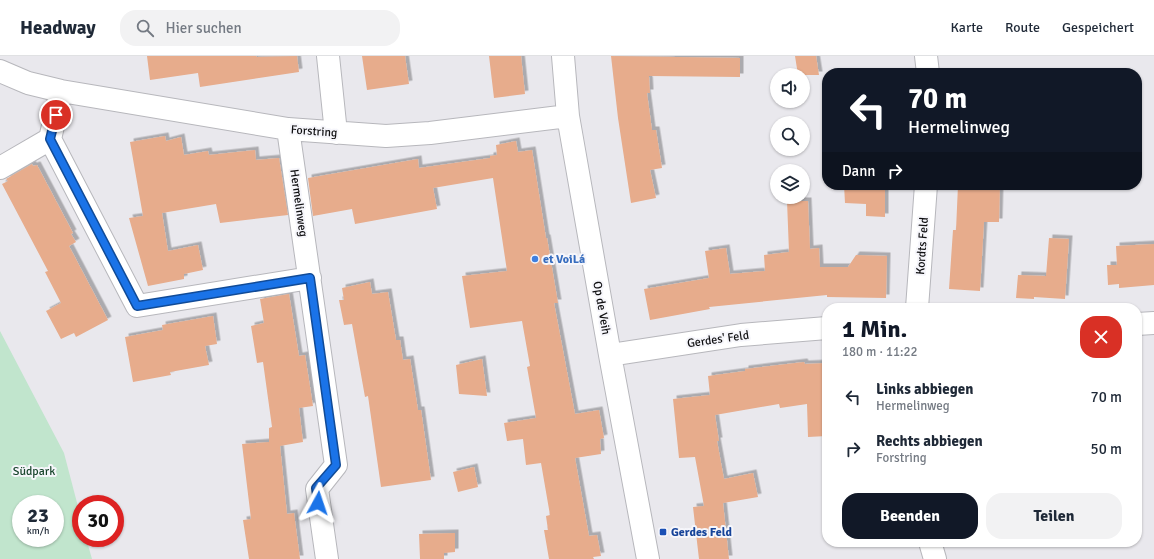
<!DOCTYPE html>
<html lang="de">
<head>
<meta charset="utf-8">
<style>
  :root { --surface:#fff; --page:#f2f2f3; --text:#1f2937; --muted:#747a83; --line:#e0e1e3; --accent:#111827 }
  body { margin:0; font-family:Signika,sans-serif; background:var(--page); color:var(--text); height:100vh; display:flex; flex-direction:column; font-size:15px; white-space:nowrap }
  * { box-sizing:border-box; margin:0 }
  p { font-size:13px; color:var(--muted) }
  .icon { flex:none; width:22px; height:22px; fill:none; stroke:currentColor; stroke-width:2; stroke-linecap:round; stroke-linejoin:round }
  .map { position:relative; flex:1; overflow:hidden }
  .drawer { position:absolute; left:822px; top:247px; width:320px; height:244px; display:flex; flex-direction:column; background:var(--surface); border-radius:16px; box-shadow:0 1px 3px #0004 }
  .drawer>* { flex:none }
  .banner { position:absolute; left:822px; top:12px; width:320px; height:122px; border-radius:16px; box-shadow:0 1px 3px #0004; background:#111827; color:#fff; overflow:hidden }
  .buttons { position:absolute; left:770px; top:12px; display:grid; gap:8px }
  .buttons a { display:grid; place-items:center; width:40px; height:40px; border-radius:50%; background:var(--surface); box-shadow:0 1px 3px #0004; font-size:20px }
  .speed { position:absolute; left:12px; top:439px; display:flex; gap:8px; font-size:20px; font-weight:700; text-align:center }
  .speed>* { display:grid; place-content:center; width:52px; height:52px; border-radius:50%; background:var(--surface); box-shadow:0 1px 3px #0004; line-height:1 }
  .speed small { font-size:10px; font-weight:400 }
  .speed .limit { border:6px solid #d22; background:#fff; color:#111 }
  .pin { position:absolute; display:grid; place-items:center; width:34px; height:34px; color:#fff; margin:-17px; border:2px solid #fff; border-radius:50%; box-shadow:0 1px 4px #0007 }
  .me { position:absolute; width:44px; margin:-22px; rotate:5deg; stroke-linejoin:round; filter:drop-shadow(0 0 3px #0008) }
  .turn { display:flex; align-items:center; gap:14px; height:84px; padding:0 20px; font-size:18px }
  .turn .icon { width:52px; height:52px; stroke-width:2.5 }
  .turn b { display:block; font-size:28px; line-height:34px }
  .then { display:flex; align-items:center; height:38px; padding:0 20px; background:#0003; gap:8px; font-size:15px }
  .round { display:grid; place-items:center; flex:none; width:42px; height:42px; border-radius:16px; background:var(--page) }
  .summary { display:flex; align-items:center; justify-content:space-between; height:68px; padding:0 20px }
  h1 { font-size:24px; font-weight:800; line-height:30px; color:var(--accent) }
  .primary-button { display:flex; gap:8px; margin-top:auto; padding:8px 20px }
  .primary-button a { flex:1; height:46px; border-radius:16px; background:var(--accent); color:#fff; font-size:16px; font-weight:800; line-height:46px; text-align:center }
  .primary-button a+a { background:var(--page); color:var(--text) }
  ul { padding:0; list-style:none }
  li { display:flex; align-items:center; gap:12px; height:52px; padding:0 20px }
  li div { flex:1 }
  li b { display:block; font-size:15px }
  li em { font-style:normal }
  header { display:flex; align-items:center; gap:24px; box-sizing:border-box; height:56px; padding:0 20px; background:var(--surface); border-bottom:1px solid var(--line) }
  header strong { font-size:19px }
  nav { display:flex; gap:22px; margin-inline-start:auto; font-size:14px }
  .search { width:280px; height:36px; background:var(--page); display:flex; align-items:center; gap:10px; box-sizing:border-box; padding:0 14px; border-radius:16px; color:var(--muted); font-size:15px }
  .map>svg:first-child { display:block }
</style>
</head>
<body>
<header>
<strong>Headway</strong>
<div class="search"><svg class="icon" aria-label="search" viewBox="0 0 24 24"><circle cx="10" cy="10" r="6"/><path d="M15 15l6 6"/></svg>Hier suchen</div>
<nav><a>Karte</a><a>Route</a><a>Gespeichert</a></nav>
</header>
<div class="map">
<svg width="1154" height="503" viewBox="0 0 1154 503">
  <defs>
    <filter id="shadow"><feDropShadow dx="3.5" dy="-3.5" stdDeviation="0" flood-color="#0004"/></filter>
  </defs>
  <rect width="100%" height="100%" fill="#e9e8ed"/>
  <path fill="#c1e5cd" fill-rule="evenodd" d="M0 275 64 397 81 462V482H86L92 503H0ZM21 448H55V482H21Z"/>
  <path fill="#e7ac8c" filter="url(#shadow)" d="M147 0H256L257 1 297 0 299 16 200 31 198 17 150 24Z
    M362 0H405L409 28 367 34Z
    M489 0H521L525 38 494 42Z
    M611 0 740 2V21L649 20 650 37H647L652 74H656L662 112 650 114 656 142 631 147 618 62Z
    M795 0H816L819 19H798Z
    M165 80 166 85 181 81 184 99 208 95 209 99 255 94 256 104 279 102 288 159 220 167 216 148 162 157 168 195 198 189 203 214 184 218V223L148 230 129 162 143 160 130 86Z
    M516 85 518 96 532 94 546 182H547L558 247H554L575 358 599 354 604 382 600 383 601 398 575 402 589 480 597 479 601 500 593 501 594 503H549L544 474H548L546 460 550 459 541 407 526 409 523 383 507 385 504 367 536 362 527 311 530 310 522 265 470 272 462 220 507 215 493 122 433 132 437 153 355 168 352 153 313 160 308 122 418 103 419 112 490 102V100L497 99 496 89Z
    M32 108 33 110 37 109 73 177 71 178 76 186 69 190 108 264 76 281 74 277 61 283 46 255 61 247 45 216 48 215 2 128 8 125 6 123Z
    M844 129H885V161L866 160V148L845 147Z
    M958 129H1000L999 166H984L980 235 949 233 953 174H956Z
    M787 145H808L810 193 819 192 820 211H848L856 199 887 200 886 242 827 241V239L709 251 710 253 650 264 644 233 709 222 705 195 726 192 730 218 765 215 764 199 789 196Z
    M1049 182 1069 183 1065 243 1034 241V243L1016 242 1018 219 1046 220Z
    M1154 188V229L1119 232V228L1108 229 1107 209H1117L1116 190Z
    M370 226 372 238 388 236 396 284H400L403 304 410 303 418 354H421L431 424 381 431 368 340 365 341 352 268 344 269 339 244H344L342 232Z
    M289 238 299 300 305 299 313 350 299 352 303 386 280 390 287 458 294 457 300 503H249L243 464 251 463 242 388 269 386V372L272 371 263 306 257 307 251 270 264 267 260 243Z
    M213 260 217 288 205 290 209 309 170 316 171 319 133 326 125 281 163 274 162 269Z
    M482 303 487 340 459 338 456 309Z
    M804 306 805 308 827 307V380L808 381 807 348 780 352 779 348 715 359 719 385H717L724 423 753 417 758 441 723 447 729 503H699L693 451 704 450 695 401 679 402 673 343 710 339 708 320 745 315V313Z
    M474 411 478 431 458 436 453 416Z
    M455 477V496L444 497V503H420L419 478Z"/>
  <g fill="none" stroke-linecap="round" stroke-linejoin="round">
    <g stroke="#b7b7bc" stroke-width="24">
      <path id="minor" d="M328 0 336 77
        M563 0 568 60 610 299 648 503
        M926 0 928 17
        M0 15 28 27 61 35 288 73 386 80 430 77 568 60
        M61 35 50 83 137 250 310 222
        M288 73 336 409 317 433 327 503
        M0 112 50 83
        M917 252 926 129
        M1137 268 1154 267
        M610 299 741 279 827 272
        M930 486 935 503"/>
    </g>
    <use href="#minor" stroke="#fff" stroke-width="22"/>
  </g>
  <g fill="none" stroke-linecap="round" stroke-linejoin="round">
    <g stroke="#114b97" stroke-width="10">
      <path id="route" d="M56 59 50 83 137 250 310 222 336 409 316 432 318 447"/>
    </g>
    <use href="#route" stroke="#1a73e8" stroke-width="7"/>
  </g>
  <circle fill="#3f7fe0" stroke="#f6f6fb" stroke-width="1.5" cx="535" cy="203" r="4"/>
  <rect fill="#1a4fb4" stroke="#f6f6fb" stroke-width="1.5" x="659" y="472" width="8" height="8" rx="2"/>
  <g text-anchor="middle" stroke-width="4" stroke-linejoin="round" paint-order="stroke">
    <g font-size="12" fill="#0f0f11" stroke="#f6f6fb">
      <text transform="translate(314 75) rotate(4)" y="4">Forstring</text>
      <text transform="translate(299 147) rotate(82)" y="4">Hermelinweg</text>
      <text transform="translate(922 190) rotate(-86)" y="4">Kordts Feld</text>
      <text transform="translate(602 252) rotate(80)" y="4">Op de Veih</text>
      <text transform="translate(718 283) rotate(-8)" y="4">Gerdes' Feld</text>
    </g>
    <g font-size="12" font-weight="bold" fill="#366cbe" stroke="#f6f6fb" text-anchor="start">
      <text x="543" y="207">et VoiLá</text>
    </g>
    <g font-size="12" fill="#18452c" stroke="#f6f6fb">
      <text x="34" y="419">Südpark</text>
    </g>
    <g font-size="12" font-weight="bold" fill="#164399" stroke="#f6f6fb" text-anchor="start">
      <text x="671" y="480">Gerdes Feld</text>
    </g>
  </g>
</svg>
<div class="buttons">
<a><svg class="icon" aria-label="sound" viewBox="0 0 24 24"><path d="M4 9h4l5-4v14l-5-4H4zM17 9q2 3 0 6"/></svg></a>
<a><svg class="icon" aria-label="search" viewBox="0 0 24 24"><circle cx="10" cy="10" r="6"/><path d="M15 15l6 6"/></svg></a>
<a><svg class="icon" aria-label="layers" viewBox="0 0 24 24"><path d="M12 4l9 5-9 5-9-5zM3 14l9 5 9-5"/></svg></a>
</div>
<div class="speed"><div>23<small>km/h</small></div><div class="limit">30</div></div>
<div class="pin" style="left:56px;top:59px;background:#d93025"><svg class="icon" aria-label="arrive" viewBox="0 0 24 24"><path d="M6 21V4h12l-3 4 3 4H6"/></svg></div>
<svg class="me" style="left:318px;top:447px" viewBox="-20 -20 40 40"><path d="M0-17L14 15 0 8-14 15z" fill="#1a73e8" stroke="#fff" stroke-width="4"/></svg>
<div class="banner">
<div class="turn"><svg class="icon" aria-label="left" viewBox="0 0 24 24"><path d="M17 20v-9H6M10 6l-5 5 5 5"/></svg><div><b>70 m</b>Hermelinweg</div></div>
<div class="then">Dann<svg class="icon" aria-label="right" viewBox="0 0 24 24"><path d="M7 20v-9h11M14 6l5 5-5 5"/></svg></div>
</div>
<section class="drawer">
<div class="summary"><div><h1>1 Min.</h1><p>180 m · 11:22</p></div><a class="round" style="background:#d93025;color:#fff"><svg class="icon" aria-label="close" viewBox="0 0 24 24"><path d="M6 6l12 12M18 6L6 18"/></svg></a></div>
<ul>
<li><svg class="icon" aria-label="left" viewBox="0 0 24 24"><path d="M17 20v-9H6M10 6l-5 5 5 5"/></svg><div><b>Links abbiegen</b><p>Hermelinweg</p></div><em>70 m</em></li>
<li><svg class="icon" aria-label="right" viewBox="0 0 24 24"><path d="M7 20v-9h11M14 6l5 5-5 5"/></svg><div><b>Rechts abbiegen</b><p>Forstring</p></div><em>50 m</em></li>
</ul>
<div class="primary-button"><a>Beenden</a><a>Teilen</a></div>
</section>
</div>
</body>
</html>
